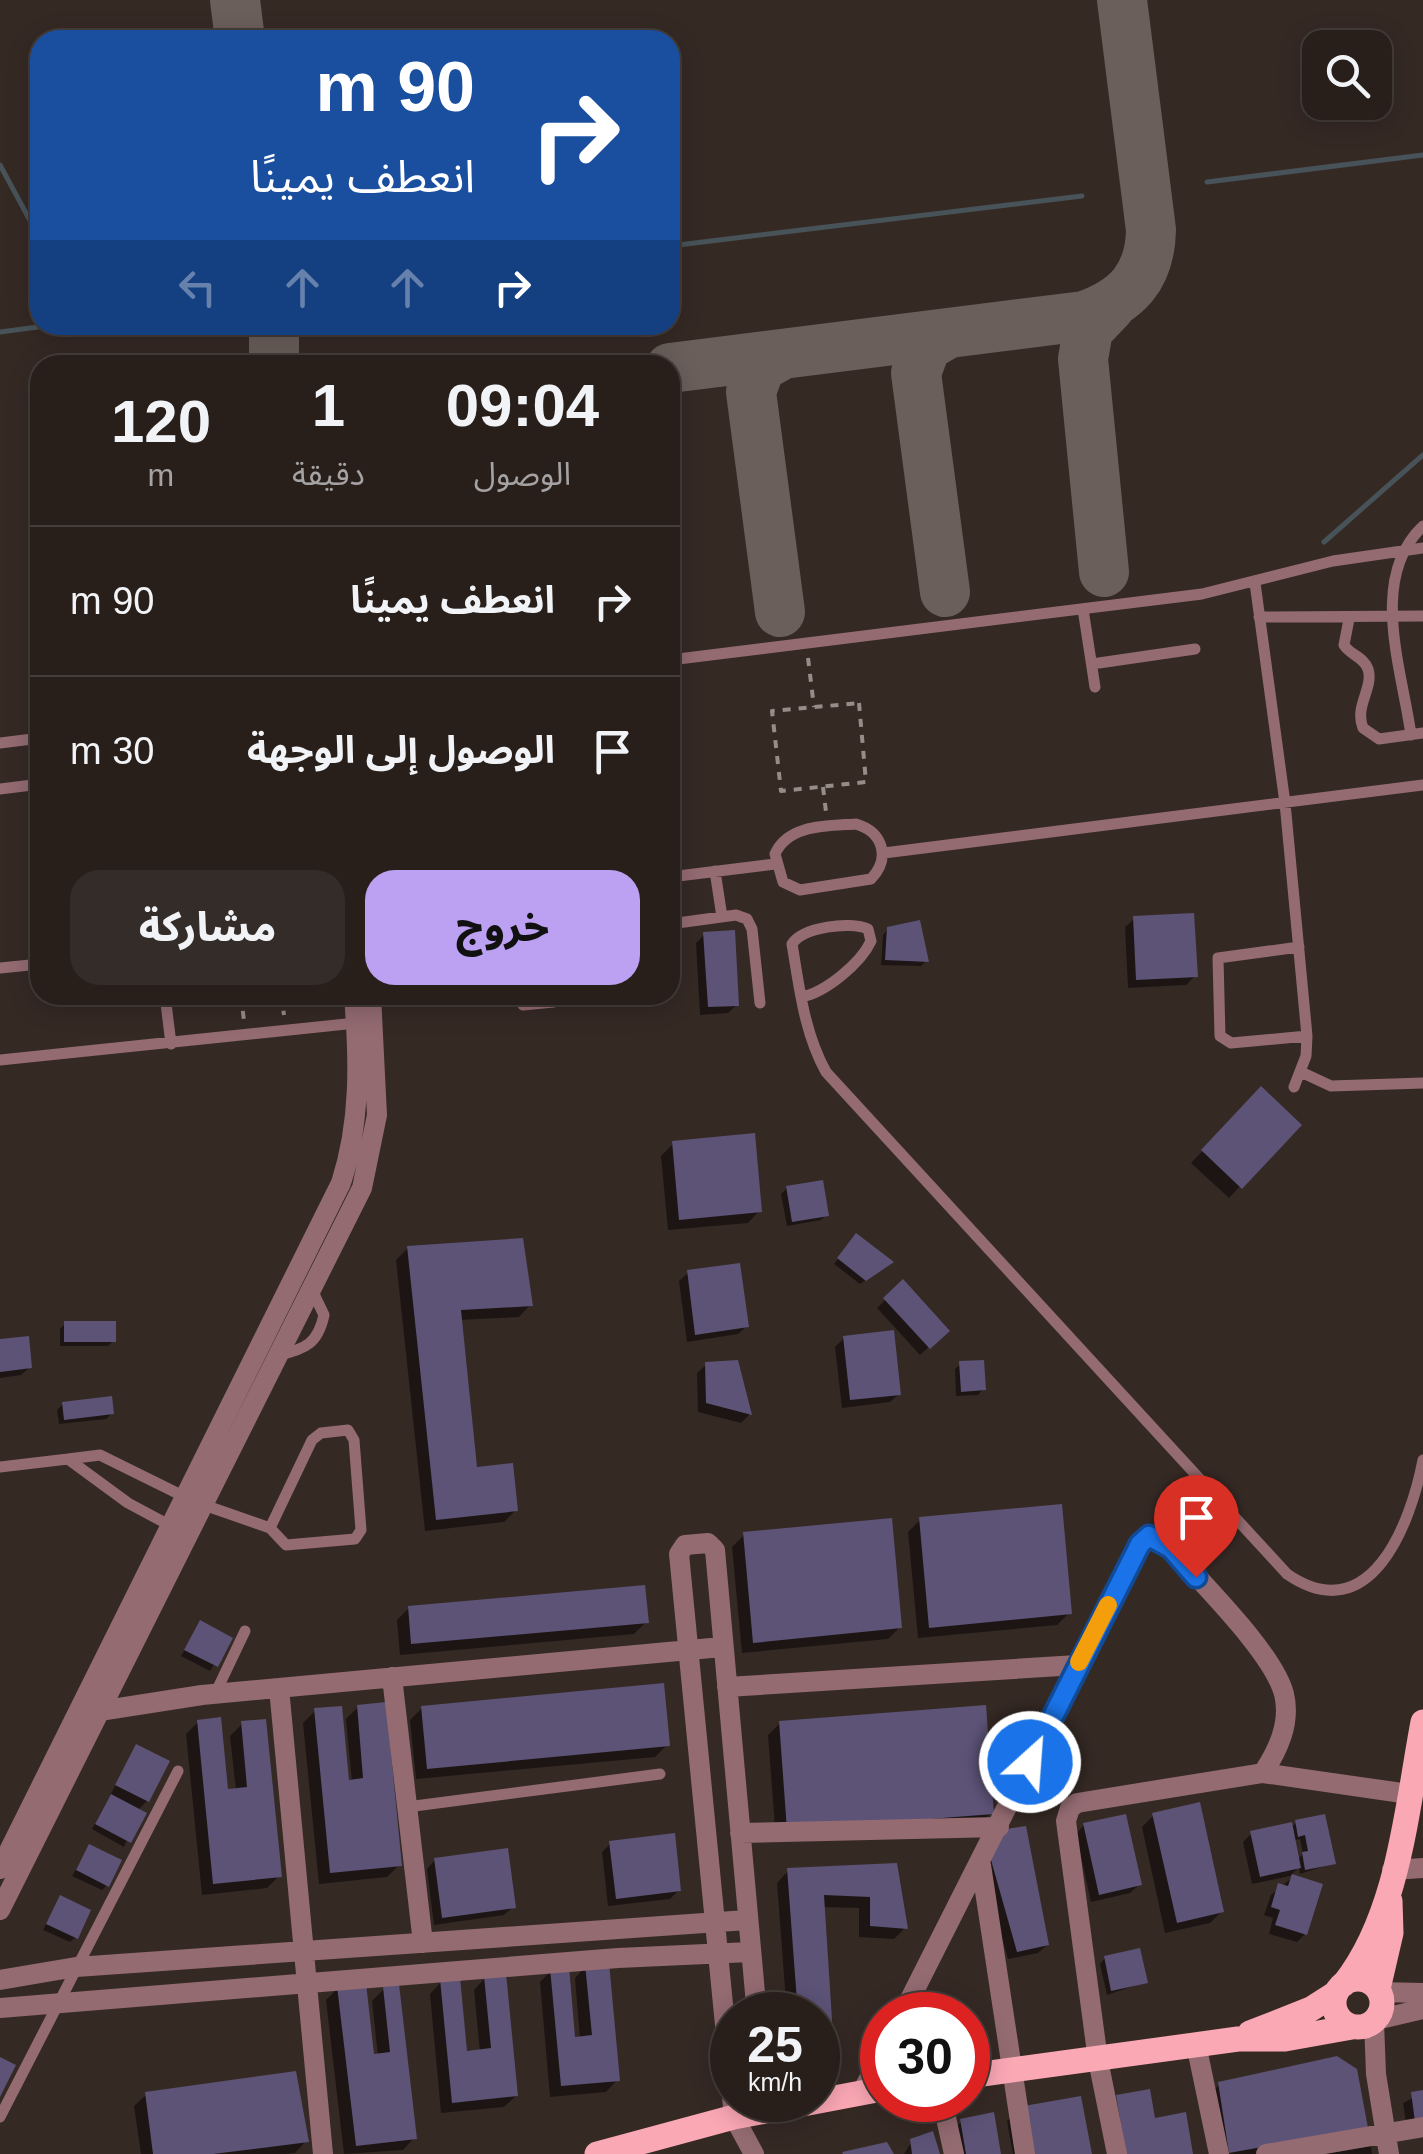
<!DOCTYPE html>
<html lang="ar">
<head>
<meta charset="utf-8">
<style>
  :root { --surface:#281f1b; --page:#342c28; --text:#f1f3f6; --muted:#a5a2a3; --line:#443d3a; --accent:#bca0f2 }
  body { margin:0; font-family:Helvetica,"Noto Sans Arabic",sans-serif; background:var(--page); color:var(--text); direction:rtl; height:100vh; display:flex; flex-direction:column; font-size:38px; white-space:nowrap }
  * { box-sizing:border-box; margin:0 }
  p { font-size:32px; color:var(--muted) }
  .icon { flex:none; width:55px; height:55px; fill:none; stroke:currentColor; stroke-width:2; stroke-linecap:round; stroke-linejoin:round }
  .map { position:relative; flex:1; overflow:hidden; direction:ltr }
  .side { position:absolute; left:30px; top:355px; width:650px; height:650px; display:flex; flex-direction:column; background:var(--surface); border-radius:30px; box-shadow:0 5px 25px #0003,0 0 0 2px var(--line); direction:rtl }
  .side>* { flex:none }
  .guide { position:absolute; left:30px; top:30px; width:650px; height:305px; border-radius:30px; box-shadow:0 5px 25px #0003,0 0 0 2px var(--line); direction:rtl; background:#1a4fa0; color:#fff; overflow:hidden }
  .fabs { position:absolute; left:1302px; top:30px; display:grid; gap:20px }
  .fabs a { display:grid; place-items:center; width:90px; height:90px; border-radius:20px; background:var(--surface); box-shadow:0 5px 25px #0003,0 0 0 2px var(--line); font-size:50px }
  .speed { position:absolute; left:710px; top:1992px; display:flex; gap:20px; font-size:50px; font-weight:700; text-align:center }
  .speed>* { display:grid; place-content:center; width:130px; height:130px; border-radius:50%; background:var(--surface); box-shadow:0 5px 25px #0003,0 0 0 2px var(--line); line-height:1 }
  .speed small { font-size:25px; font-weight:400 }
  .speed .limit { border:15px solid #d22; background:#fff; color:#111 }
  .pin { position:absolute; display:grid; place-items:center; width:85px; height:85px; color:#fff; margin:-102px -42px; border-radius:50% 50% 50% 0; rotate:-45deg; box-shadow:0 0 10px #0007 }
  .pin .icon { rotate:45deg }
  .me { position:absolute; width:110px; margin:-55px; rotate:26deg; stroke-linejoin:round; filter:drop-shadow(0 0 8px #0008) }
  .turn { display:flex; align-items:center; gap:35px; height:210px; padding:0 40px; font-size:45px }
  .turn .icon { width:130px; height:130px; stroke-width:2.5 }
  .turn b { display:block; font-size:70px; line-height:85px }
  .lanes { display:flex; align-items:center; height:95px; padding:0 40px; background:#0003; justify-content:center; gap:50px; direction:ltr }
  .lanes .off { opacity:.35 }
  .eta { display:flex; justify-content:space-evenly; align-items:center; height:170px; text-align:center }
  .eta b { font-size:60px; font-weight:800; line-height:70px }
  .cta { display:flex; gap:20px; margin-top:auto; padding:20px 40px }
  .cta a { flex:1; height:115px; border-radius:30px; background:var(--accent); color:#111; font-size:40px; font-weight:800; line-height:115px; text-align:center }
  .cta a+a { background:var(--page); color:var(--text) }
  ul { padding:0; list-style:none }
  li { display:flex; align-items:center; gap:30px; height:150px; padding:0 40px; border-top:2px solid var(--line) }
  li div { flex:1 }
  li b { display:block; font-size:38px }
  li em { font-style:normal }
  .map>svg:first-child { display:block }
</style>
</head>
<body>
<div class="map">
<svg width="1423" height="2154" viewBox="0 0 1423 2154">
  <rect width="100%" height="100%" fill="#352924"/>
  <path fill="#0007" fill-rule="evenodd" d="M1134 919 1195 976 1186 985 1128 988 1125 927Z
    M888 929 926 961 921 966 881 965 883 935Z
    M704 935 737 1005 728 1013 700 1015 696 943Z
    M1261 1090 1298 1125 1229 1198 1191 1163Z
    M673 1144 759 1211 748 1223 668 1230 661 1156Z
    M787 1188 826 1215 821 1220 787 1226 781 1194Z
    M852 1241 885 1267 860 1284 834 1264Z
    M408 1248 530 1305 519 1317 459 1320 475 1470 516 1510 504 1522 425 1531 396 1260Z
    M688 1273 747 1326 738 1334 687 1342 679 1281Z
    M903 1283 946 1331 920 1355 877 1308Z
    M65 1324 113 1341 108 1346H60V1329Z
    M844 1338 899 1394 890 1402 842 1408 835 1347Z
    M0 1341 30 1367 21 1375 0 1378Z
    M736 1362 749 1415 741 1423 698 1412 697 1373 706 1365Z
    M961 1364 983 1389 978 1395 956 1396 955 1369Z
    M63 1404 112 1413 106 1419 59 1424 57 1410Z
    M920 1520 1069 1613 1057 1625 918 1638 908 1532Z
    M744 1535 900 1627 888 1639 742 1653 732 1547Z
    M409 1608 646 1622 634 1634 400 1655 397 1620Z
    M200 1623 230 1639 210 1671 181 1656Z
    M358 1707 399 1865 387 1877 319 1884 303 1723 315 1711 347 1782H352L346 1719Z
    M422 1708 667 1745 655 1757 416 1779 410 1720Z
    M198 1722 226 1792 236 1791 230 1736 242 1724 279 1876 267 1888 202 1895 186 1734Z
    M780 1723 991 1813 979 1825 776 1841 768 1735Z
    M136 1747 147 1801 137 1811 124 1847 92 1829Z
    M1154 1815 1222 1911 1210 1923 1165 1933 1142 1827Z
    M1296 1823 1333 1863 1300 1874 1299 1867 1290 1876 1252 1884 1243 1842 1252 1833 1290 1829ZM1300 1839 1303 1854 1297 1860 1293 1841Z
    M1084 1825 1139 1885 1130 1893 1091 1902 1076 1834Z
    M991 1842 1047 1945 1038 1953 1008 1959 983 1870Z
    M610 1844 678 1891 670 1899 608 1906 602 1852Z
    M89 1847 107 1885 102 1890 72 1876Z
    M435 1860 513 1907 504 1915 434 1925 427 1869Z
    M895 1866 905 1928 894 1939 859 1937V1908L822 1907 832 2066 818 2078V2015H787L777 1883 788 1871Z
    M1293 1877 1305 1934 1297 1942 1269 1934 1273 1918 1264 1915 1271 1895Z
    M60 1898 76 1937 70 1942 43 1930Z
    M1105 1958 1145 1982 1107 1995 1100 1964Z
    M586 1966 617 2080 606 2092 550 2097 540 1982 552 1970 572 2040 580 2039 575 1978Z
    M485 1978 516 2096 504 2107 441 2113 430 1994 441 1982 465 2054 480 2052 474 1990Z
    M338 1988 372 2057 378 2056 372 2001 384 1989 414 2138 403 2150 344 2154 326 2000Z
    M1219 2085 1271 2154H1217L1207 2096Z
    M1423 2092V2127L1407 2129 1403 2103Z
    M146 2095 306 2141 295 2153 286 2154H141L134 2106Z
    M1019 2110 1089 2154H1013L1007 2121Z
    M962 2121 999 2154H953L950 2133Z
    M912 2141 938 2154H904Z
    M1371 2146 1372 2154H1326Z"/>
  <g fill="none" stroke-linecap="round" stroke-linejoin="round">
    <path stroke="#485359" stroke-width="5" d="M0 165 40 239
      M1207 182 1423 155
      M670 246 1082 196
      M0 332 53 325
      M1324 542 1423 455"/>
    <path stroke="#6a5f5a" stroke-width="50" d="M235 0 240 40
      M274 325V365
      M670 368 1084 316C1127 301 1150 277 1151 230L1122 0
      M1104 572 1083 359 1088 330 1110 307
      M945 592 916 373 926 346 947 334
      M780 612 751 392 760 367 783 354"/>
  </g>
  <path fill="#5c5377" d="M1194 913 1198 977 1136 980 1133 916Z
    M920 920 929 962 885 960 887 927Z
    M735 930 739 1006 708 1007 703 932Z
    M1261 1086 1302 1125 1242 1189 1201 1150Z
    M755 1133 762 1212 679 1220 672 1141Z
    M823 1180 829 1216 792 1222 786 1186Z
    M856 1233 894 1262 866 1281 837 1258Z
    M523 1238 533 1306 461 1310 477 1467 513 1463 518 1511 436 1520 407 1246Z
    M740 1263 749 1327 695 1335 687 1270Z
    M903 1279 950 1331 930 1349 883 1298Z
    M64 1321H116V1342H64Z
    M894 1330 901 1395 850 1400 843 1336Z
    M29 1336 32 1368 0 1372V1339Z
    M738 1360 752 1415 706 1403 705 1362Z
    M984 1360 986 1390 961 1392 959 1361Z
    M112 1396 114 1414 64 1420 62 1402Z
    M1062 1504 1072 1614 929 1628 919 1517Z
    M892 1518 902 1628 753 1643 743 1532Z
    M645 1585 649 1623 411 1644 408 1606Z
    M200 1620 233 1638 218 1667 184 1650Z
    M664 1683 670 1746 427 1769 421 1706Z
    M386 1702 402 1866 330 1873 314 1708 342 1706 349 1780 363 1778 357 1705Z
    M986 1705 994 1814 787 1830 779 1721Z
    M221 1717 228 1789 247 1787 241 1721 266 1719 282 1877 213 1884 197 1720Z
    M136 1744 170 1761 149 1802 115 1785Z
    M111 1794 147 1813 131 1843 95 1824Z
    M1200 1802 1224 1912 1177 1923 1152 1813Z
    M1126 1814 1142 1885 1099 1895 1083 1823Z
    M1325 1814 1336 1864 1305 1870 1302 1852 1308 1851 1305 1835 1298 1837 1295 1820Z
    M1292 1822 1301 1868 1260 1877 1250 1831Z
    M1026 1826 1049 1945 1017 1952 991 1860 999 1830Z
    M675 1833 681 1891 616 1899 609 1841Z
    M89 1844 122 1860 109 1887 76 1870Z
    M508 1848 516 1908 442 1918 434 1858Z
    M897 1863 908 1929 870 1926V1897L824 1895 835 2067 818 2071V2015H798L787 1868Z
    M1292 1874 1323 1884 1307 1935 1275 1925 1280 1910 1271 1907 1278 1883 1288 1886Z
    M60 1895 91 1910 78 1939 46 1924Z
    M1140 1948 1148 1983 1111 1991 1104 1956Z
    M609 1962 620 2081 561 2086 550 1968 569 1966 575 2037 592 2035 585 1964Z
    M506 1973 518 2096 452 2103 440 1979 460 1977 467 2051 491 2048 484 1976Z
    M366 1983 374 2054 390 2052 383 1987 399 1984 417 2139 356 2146 337 1986Z
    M1337 2056 1357 2069 1368 2128 1229 2153 1218 2082Z
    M0 2057 16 2065 0 2097Z
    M296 2071 309 2142 213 2154H153L145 2092Z
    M1150 2089 1155 2118 1186 2112 1193 2154H1126L1116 2095Z
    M1423 2090V2121L1415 2122 1411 2092Z
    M1081 2096 1092 2154H1026L1018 2107Z
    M994 2112 1001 2154H966L960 2119Z
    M933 2131 940 2154H912L910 2139Z
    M887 2142 894 2154H843L842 2152Z"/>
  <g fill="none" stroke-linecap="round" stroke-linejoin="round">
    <path stroke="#968c88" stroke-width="4" stroke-dasharray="8 8" stroke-linecap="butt" d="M808 658 814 707
      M859 703 866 782 781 791 772 711Z
      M823 787 826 812
      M241 995 244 1021
      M281 995 284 1015"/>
    <path stroke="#936b71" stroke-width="11" d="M1255 583 1285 803 1307 1036 1306 1056 1294 1087
      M1083 609 1095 687
      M1259 617 1423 616
      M1349 619 1344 645C1350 655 1364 657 1368 669 1374 688 1354 706 1363 728L1379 739 1423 733
      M670 660 1202 594 1333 561 1423 548
      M1092 664 1195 649
      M1411 735C1402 669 1368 578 1423 526
      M37 738 40 758
      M0 743 40 738
      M0 789 40 784
      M856 824C883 832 891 858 871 879L800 890 783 882 775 854C788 824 828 826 856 824Z
      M884 853 1423 785
      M715 871 722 917
      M670 877 775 864
      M670 924 736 915 747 919 752 929 760 1003
      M1299 947 1218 958 1220 1036 1231 1043 1307 1036
      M0 968 40 964
      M165 995 171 1044
      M801 997C825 993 861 963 871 941L868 929C850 921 803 927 792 944L793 950C800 992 805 1034 826 1072L1287 1574C1371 1632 1411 1522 1423 1460
      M523 1005 554 1002 560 995
      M0 1060 356 1023
      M1301 1072 1331 1086 1423 1083
      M279 1355C306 1349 318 1343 324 1315L312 1290
      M0 1467 68 1459
      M204 1505 270 1528 286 1545 355 1539 361 1530 354 1440 348 1430 321 1433 312 1440 270 1528
      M171 1526 128 1503 68 1459 100 1455 185 1497
      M215 1694 245 1631
      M407 1807 660 1774
      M0 2117 178 1771"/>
    <path stroke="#936b71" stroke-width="20" d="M392 1677 423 1943
      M727 1687 1077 1665
      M279 1688 323 2154
      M93 1712 202 1695 722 1647
      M740 1833 999 1827
      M981 1865 1025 2154
      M0 1869 341 1183C361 1121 359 1059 354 995
      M1392 1870 1423 1868
      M0 1910 362 1188 377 1115 371 995
      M0 1980 76 1967 747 1920
      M0 2008 618 1958 750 1952
      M902 2015 1140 1543 1149 1536 1171 1548C1201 1583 1273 1652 1284 1694 1291 1723 1278 1750 1263 1773
      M1374 2022 1376 2074 1389 2154
      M1196 2044 1219 2154
      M862 2092 882 2053
      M942 2100 954 2154
      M754 2154 734 2117 679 1554 685 1545 708 1543 715 1550 757 2015
      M1117 2154 1098 2060 1066 1821 1070 1808 1077 1803 1263 1773 1409 1794
      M1266 2154 1423 2127"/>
    <path stroke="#936b71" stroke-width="20" d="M1379 1992 1423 1993
      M1376 2020 1423 2009"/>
    <path stroke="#fba8b5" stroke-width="25" d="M1334 2003a24 24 0 1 1 48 0a24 24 0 1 1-48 0Z
      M1344 1984C1399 1915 1407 1806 1423 1722
      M1378 1989 1391 1933 1390 1901
      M1250 2033 1311 2009 1336 1993
      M968 2076 1238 2039H1285L1352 2027
      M597 2154 734 2117 882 2089"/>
  </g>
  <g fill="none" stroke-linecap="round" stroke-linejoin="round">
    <g stroke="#114b97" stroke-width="25">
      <path id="route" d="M1030 1762 1140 1544 1149 1536 1171 1548 1196 1577"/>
    </g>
    <use href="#route" stroke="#1a73e8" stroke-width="18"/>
    <path stroke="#f59e0b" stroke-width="18" d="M1079 1662 1108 1605"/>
  </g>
</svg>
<div class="fabs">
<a><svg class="icon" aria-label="search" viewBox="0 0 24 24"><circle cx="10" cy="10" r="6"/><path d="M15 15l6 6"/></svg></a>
</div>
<div class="speed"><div>25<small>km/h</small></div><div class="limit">30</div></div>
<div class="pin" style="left:1196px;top:1577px;background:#d93025"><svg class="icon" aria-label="arrive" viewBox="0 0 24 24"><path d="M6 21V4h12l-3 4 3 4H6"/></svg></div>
<svg class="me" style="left:1030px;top:1762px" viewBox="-20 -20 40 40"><circle r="17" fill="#1a73e8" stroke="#fff" stroke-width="3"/><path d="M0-11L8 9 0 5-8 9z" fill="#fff"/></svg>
<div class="guide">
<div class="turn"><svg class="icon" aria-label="right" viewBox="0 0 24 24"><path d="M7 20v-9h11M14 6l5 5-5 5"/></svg><div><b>90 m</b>انعطف يمينًا</div></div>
<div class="lanes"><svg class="icon off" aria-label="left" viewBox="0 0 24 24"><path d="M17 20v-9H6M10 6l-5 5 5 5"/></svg><svg class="icon off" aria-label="ahead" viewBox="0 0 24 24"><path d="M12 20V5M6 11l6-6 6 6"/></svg><svg class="icon off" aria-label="ahead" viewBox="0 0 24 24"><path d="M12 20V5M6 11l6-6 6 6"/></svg><svg class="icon" aria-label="right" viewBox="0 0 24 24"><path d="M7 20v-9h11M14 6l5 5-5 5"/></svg></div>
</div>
<section class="side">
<div class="eta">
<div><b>09:04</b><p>الوصول</p></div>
<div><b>1</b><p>دقيقة</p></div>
<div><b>120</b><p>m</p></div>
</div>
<ul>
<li><svg class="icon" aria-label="right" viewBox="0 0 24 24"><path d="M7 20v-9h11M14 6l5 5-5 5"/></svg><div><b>انعطف يمينًا</b></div><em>90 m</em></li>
<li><svg class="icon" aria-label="arrive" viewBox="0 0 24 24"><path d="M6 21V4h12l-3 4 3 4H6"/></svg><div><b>الوصول إلى الوجهة</b></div><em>30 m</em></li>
</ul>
<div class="cta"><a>خروج</a><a>مشاركة</a></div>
</section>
</div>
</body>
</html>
